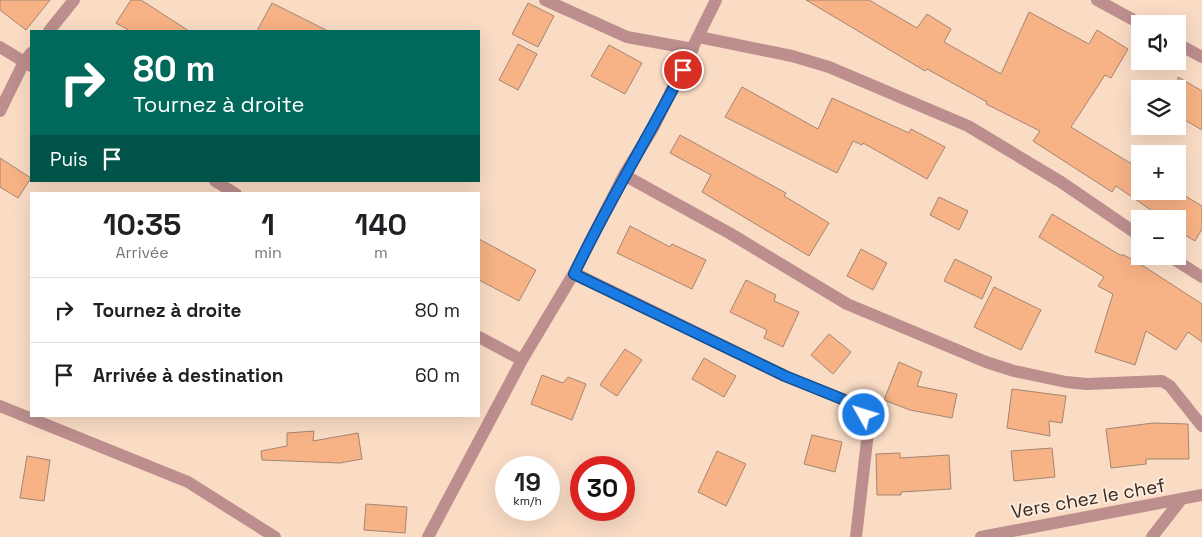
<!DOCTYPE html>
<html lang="fr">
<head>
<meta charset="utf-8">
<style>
  :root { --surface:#fff; --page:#f2f2f2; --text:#202124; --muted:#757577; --line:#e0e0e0 }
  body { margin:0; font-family:"Space Grotesk",sans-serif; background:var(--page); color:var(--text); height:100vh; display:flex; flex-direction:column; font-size:19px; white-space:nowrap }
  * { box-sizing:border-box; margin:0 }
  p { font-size:16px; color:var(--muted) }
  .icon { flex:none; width:28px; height:28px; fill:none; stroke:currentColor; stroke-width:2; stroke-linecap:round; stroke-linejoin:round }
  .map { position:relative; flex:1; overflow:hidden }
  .details { position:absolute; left:30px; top:192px; width:450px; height:225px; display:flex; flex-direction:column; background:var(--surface); border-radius:0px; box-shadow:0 5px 20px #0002 }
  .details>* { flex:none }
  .banner { position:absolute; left:30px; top:30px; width:450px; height:152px; border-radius:0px; box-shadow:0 5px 20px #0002; background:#00695c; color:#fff; overflow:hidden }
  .buttons { position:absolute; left:1131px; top:15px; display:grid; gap:10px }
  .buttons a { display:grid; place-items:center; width:55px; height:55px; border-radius:0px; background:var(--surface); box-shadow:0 5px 20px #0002; font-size:25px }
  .speed { position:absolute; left:495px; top:456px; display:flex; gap:10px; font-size:25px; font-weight:700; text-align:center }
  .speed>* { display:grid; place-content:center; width:65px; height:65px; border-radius:50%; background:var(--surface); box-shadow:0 5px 20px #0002; line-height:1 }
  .speed small { font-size:12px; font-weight:400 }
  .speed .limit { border:8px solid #d22; background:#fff; color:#111 }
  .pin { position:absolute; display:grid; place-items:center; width:42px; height:42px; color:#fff; margin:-21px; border:2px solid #fff; border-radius:50%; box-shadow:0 1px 5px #0007 }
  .me { position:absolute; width:55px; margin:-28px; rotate:309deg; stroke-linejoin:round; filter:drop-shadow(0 0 4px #0008) }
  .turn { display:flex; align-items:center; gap:18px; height:105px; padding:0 20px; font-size:22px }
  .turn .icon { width:65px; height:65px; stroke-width:2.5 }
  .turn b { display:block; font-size:35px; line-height:42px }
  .then { display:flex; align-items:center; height:48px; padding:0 20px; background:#0003; gap:10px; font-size:19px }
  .eta { display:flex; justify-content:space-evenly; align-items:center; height:85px; text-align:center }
  .eta b { font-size:30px; font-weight:700; line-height:35px }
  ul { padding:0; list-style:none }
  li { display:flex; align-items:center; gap:15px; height:65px; padding:0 20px; border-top:1px solid var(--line) }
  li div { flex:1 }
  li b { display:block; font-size:19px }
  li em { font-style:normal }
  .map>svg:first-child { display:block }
</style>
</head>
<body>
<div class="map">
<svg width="1202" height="537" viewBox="0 0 1202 537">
  <rect width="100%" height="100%" fill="#fadcc5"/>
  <path fill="#f7b285" stroke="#a38673" d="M0 0H50L26 30 0 10Z
    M131 0H141L189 31H130L116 23Z
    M806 0H869L917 28 927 14 951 29 944 42 1001 74 1029 12 1089 44 1097 30 1128 49 1111 78 1105 75 1071 127 1140 169V191H1177L1202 206V229L1195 241 1178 231V219H1164L1116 186 1112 192 1033 141 1040 131 986 104 987 102 927 69 925 71Z
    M272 3 328 31H257Z
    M528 3 554 16 538 47 512 34Z
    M518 44 537 54 518 90 499 80Z
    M609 45 642 63 625 94 591 76Z
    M1178 77 1202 91V130L1178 116Z
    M742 87 818 129 832 98 909 133 911 129 945 147 927 179 863 143 862 145 853 141 837 173 725 117Z
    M680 135 786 193 784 196 829 223 809 256 702 192 711 175 670 153Z
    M0 158 31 178 18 198 0 187Z
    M939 197 968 211 959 230 930 215Z
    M1052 214 1120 255H1124L1145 267 1202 304V342L1188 332 1176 350 1146 331 1135 365 1095 352 1113 294 1098 286 1104 277 1039 237Z
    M630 226 670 247 672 244 706 260 692 289 617 253Z
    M479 239 536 270 519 301 479 280Z
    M861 249 887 263 873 290 847 276Z
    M955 259 992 277 982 299 944 281Z
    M746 280 776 295 774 301 799 312 783 347 764 338 767 330 730 312Z
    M994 287 1041 310 1021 350 974 327Z
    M829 334 851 352 833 374 811 355Z
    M625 349 642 360 617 396 600 385Z
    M704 358 736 376 724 397 692 379Z
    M899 362 922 372 917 386 957 394 952 418 910 410 884 400Z
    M542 375 563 383 568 377 586 384 572 420 531 404Z
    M1012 389 1066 396 1062 423 1049 421 1050 436 1007 428Z
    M1153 423 1188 424 1189 459H1146V464L1111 468 1106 429Z
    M314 431 313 441 358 433 362 459 340 463 262 460 261 451 287 446V433Z
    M812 435 842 442 835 472 804 464Z
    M1052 448 1055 477 1014 481 1011 451Z
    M717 451 746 464 726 506 698 492Z
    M900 453V458L949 455 951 489 901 492V495H877L876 454Z
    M27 456 50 460 44 501 20 498Z
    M366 504 407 507 405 533 364 530Z"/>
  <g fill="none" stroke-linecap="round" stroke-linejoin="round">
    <path stroke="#bc8e8d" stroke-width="12" d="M545 0 627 37 693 49
      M1097 0 1141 24
      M49 31 74 0
      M699 37 792 56 829 67 968 126 1061 182 1140 236
      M1178 44 1202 57
      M0 47 31 66
      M0 111 24 62 31 53
      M624 175 731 234 847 304 986 362 1014 371 1066 382 1087 384 1162 381 1170 386 1202 426
      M215 181 236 194
      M1169 256 1202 277
      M574 273 785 376 847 401 864 415 868 422V432L856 537
      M479 337 522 360
      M0 406 188 482 275 537
      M428 537 522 360 574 273 624 175 653 128 716 0
      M981 537 1202 495
      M1152 537 1180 501"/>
  </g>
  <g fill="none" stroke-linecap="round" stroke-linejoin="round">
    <g stroke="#115094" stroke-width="12">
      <path id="route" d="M683 70C648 138 607 204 574 274L785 376 847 401 864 415"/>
    </g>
    <use href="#route" stroke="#1a7be3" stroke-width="9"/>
  </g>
  <g text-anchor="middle" stroke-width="4" stroke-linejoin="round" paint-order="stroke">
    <g font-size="19" fill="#352a21" stroke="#feebde">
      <text transform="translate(1088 498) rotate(-10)" y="7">Vers chez le chef</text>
    </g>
  </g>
</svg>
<div class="buttons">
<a><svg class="icon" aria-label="sound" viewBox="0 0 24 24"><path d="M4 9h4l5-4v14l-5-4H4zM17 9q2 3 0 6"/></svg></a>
<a><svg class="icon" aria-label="layers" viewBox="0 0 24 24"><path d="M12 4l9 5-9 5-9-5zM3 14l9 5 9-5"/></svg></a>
<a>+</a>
<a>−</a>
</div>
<div class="speed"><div>19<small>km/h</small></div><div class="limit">30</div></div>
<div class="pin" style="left:683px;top:70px;background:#d93025"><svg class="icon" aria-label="arrive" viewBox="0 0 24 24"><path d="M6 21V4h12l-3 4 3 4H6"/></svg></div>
<svg class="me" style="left:864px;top:415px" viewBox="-20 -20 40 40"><circle r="17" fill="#1a7be3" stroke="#fff" stroke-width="3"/><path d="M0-11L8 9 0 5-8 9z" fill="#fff"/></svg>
<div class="banner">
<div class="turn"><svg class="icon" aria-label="right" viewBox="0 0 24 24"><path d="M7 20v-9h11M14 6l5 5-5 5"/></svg><div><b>80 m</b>Tournez à droite</div></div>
<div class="then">Puis<svg class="icon" aria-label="arrive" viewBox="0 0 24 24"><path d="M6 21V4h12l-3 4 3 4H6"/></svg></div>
</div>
<section class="details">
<div class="eta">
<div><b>10:35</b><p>Arrivée</p></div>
<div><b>1</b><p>min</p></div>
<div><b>140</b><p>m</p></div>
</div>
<ul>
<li><svg class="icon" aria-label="right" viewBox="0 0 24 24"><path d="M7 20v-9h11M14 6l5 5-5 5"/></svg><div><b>Tournez à droite</b></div><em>80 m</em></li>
<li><svg class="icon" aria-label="arrive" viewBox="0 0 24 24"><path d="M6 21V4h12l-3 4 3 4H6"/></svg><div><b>Arrivée à destination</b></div><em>60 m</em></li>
</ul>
</section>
</div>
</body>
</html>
